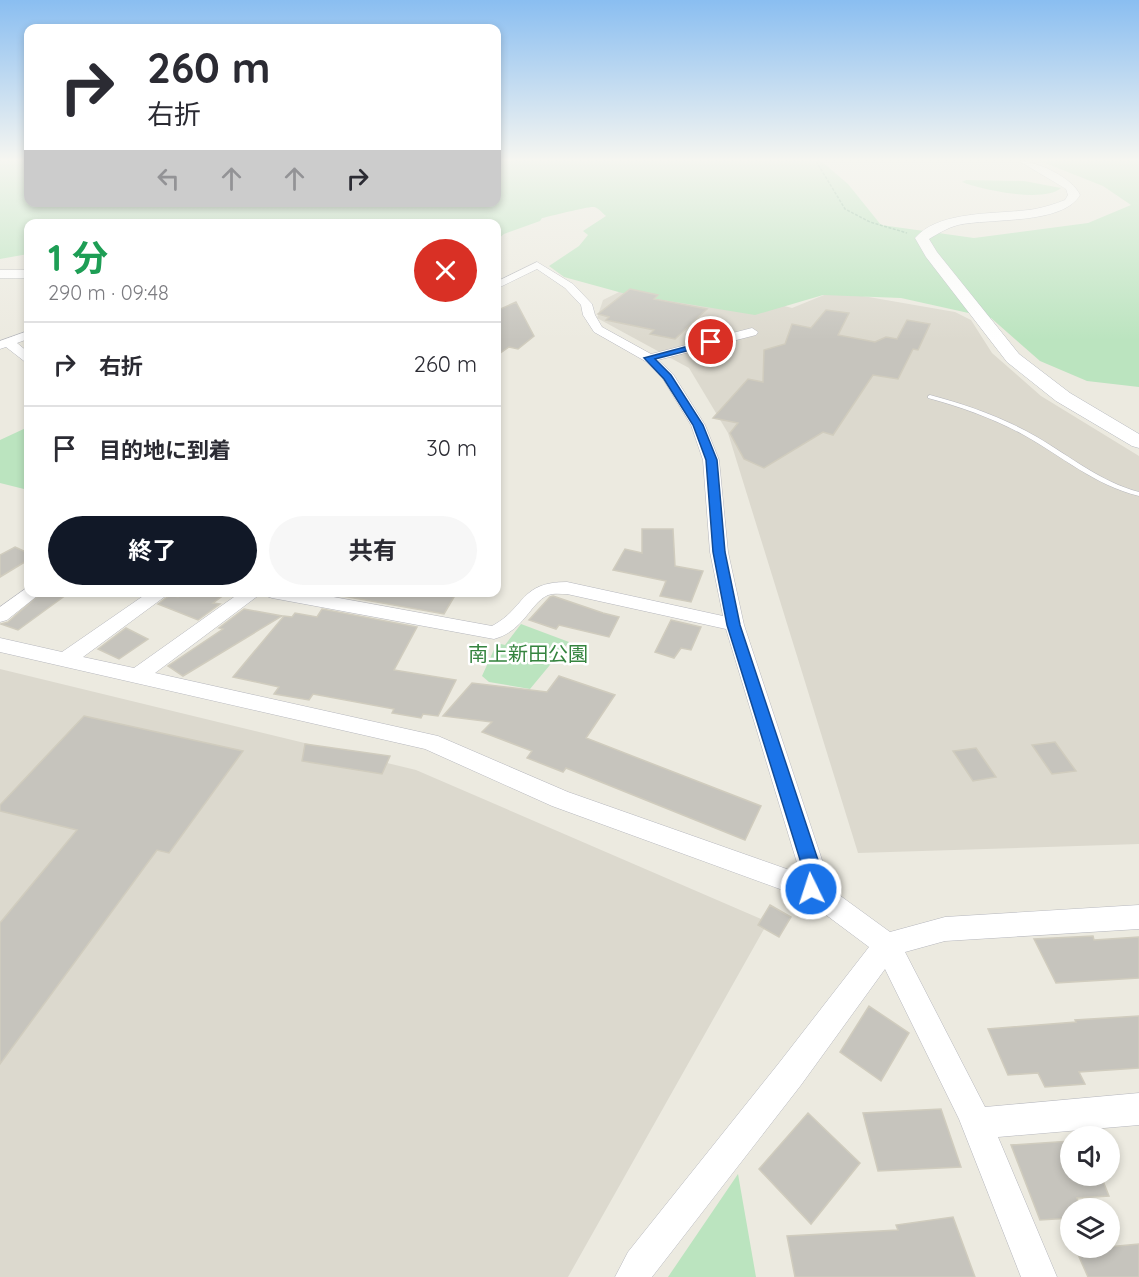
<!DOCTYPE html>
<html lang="ja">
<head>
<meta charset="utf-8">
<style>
  :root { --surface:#fff; --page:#f7f7f7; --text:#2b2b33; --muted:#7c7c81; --line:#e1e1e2; --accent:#111827 }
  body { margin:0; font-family:Quicksand,"Noto Sans JP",sans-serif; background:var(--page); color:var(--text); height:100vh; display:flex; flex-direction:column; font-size:22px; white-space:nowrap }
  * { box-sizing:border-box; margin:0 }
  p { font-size:20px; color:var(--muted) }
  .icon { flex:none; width:33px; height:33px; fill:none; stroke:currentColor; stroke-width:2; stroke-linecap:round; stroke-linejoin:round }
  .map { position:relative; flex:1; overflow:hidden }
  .drawer { position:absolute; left:24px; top:219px; width:477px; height:378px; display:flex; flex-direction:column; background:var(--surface); border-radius:12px; box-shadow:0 3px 9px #0003 }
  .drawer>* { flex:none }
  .banner { position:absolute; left:24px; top:24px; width:477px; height:183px; border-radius:12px; box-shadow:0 3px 9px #0003; background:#fff; color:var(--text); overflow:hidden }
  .fabs { position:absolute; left:1060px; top:1126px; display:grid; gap:12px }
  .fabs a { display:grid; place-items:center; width:60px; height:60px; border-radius:50%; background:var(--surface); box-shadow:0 3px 9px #0003; font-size:30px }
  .pin { position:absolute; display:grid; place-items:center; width:51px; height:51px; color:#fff; margin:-26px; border:3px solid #fff; border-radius:50%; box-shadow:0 2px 6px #0007 }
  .me { position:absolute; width:66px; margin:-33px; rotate:356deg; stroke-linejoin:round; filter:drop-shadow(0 0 4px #0008) }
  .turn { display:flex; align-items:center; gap:21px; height:126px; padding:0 24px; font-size:27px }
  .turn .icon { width:78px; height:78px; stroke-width:2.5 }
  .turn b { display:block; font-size:42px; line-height:51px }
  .lanes { display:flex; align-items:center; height:57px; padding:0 24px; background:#0003; justify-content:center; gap:30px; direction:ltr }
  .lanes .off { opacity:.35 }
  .round { display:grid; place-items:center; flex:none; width:63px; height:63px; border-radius:32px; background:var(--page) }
  .headline { display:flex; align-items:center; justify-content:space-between; height:102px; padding:0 24px }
  h1 { font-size:36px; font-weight:700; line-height:45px; color:#1e9e55 }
  .primary-button { display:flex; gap:12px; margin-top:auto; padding:12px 24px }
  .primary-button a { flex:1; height:69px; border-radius:36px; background:var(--accent); color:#fff; font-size:24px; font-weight:700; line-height:69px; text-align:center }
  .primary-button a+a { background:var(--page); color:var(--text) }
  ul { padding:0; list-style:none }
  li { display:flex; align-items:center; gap:18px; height:84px; padding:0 24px; border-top:2px solid var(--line) }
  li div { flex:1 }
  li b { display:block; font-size:22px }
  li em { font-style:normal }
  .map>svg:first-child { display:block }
</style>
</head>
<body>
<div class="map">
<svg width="1139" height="1277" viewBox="0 0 1139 1277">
  <rect width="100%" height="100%" fill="#eceae0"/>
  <path fill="#dcd9ce" d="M674 278 792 308 834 291 955 312 971 320 992 353 1041 396 1139 456V844L858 853 728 433 689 368 597 318 603 300 643 280Z
    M0 669 416 770 768 922 568 1277H0Z"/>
  <path fill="#bbe4bf" d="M0 161H28V202H496L497 161H821L848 184 881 225 974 238 1088 223 1131 205 1103 186 1040 161H1139V387L1087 381 1040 361 991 318 901 298 823 295 755 315 626 294 564 277 549 266 579 246 588 235 583 231 606 216C602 213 599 208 594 207 589 206 551 216 542 218L540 221 504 234 497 240 496 224H28V254L0 259Z
    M966 180 1024 181 1061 188C1044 203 982 190 962 182Z
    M28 427V490L0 483V440Z
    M521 624 569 642 530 689 489 682 482 676 497 643 505 645Z
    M738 1174 756 1277H668Z"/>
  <path fill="#c6c4bd" stroke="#d0ccbe" stroke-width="1.5" d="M630 289 658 295 654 299 707 309 675 339 650 334 654 330 606 320 609 317 598 314Z
    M516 302 534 336 518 349 509 347 496 356V311Z
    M826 310 849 313 838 335 875 342 886 337 897 339 907 320 930 324 918 350 913 349 898 379 873 375 833 435 823 432 764 468 744 459 730 433 738 423 713 418 748 379 763 382 764 350 785 344 792 324 811 328Z
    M642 529H673L675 566 703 571 691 602 660 596 666 581 613 570 625 549 642 553Z
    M15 547 28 553V560L0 577V555Z
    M42 592H70L18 630 1 624 8 622Z
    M183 592H228L213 603 220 604 198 620 158 604 170 595 178 597Z
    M332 592H457L444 614 331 594Z
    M553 596 603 613 619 617 609 637 559 625 556 629 529 620 550 597Z
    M244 609 282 616 183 676 168 666 223 629 219 628Z
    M322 609 417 627 394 670 456 680 438 716 423 714 421 718 392 713 394 709 313 694 309 700 274 694 279 687 233 677 284 616 292 617 295 613 317 617Z
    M671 620 701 627 691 650 681 648 674 658 655 652Z
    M126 628 148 639 119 659 98 649Z
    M559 676 615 695 586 738 761 806 745 840 566 768 563 772 527 758 532 751 482 732 492 722 443 716 472 683 547 692Z
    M84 716 243 751 169 853 157 850 0 1064V923L77 830 0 811V805Z
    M1055 742 1076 771 1052 774 1032 745Z
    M305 744 390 756 382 774 302 761Z
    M976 748 996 777 973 781 953 751Z
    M770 905 791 917 779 937 758 925Z
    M1093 936 1094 940 1139 937V978L1056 983 1034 939Z
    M869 1006 909 1033 881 1081 840 1052Z
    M1139 1016V1068L1079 1072 1085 1084 1045 1087 1038 1073 1008 1075 988 1029 1076 1022 1075 1020Z
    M941 1109 961 1167 878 1171 863 1113Z
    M808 1113 860 1163 811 1224 759 1169Z
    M1071 1141V1176H1101L1109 1196 1077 1198 1081 1209H1071V1218L1040 1220 1011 1145Z
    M953 1217 975 1277H795L787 1236 898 1230 896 1225Z
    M1139 1244V1277H1088L1076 1250Z"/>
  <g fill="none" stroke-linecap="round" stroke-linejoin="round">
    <g stroke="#b6b7bd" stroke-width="1">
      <path id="lane" d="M930 395C968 405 1004 418 1037 437 1071 457 1101 482 1139 492V496C1094 485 1062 456 1022 434 992 418 961 407 928 398V396Z"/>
    </g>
    <g stroke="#b6b7bd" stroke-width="1">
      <path id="street" d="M537 262 573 284 592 304 595 315 602 327 651 354 752 328 758 332 756 335 658 360 673 374 705 425 719 460 728 552 744 625 824 866V884L890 932 945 917 1139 905V929L945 941 905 952 985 1107 1139 1093V1125L998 1137 1057 1277H1021L959 1119 885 969 801 1085 652 1277H615L628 1252 779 1063 869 947 802 897 552 806 425 749 0 652V638L62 652 149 592H171L83 657 134 668 241 592H263L155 673 438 736 568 792 798 873V866L726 629 567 594C561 594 554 593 548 595 530 603 524 631 494 639L272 598 266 596 263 592H306L492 626C526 608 519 582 567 582L723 616 710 552 703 460 691 425 663 379 645 361 594 332 583 315 581 305 565 288 537 269 496 289V282Z
        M28 331V339L17 343 28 352V362L24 361 6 347 0 349V341Z
        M28 587V592H40L37 596 7 620 0 622V607Z"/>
    </g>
    <g stroke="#b6b9bf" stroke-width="1">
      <path id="secondary" d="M1019 161C1037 161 1073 178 1080 195 1063 225 990 218 958 225 947 228 939 233 929 239L937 252 1019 354 1070 393 1139 434V448L1132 446 1056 401 1007 362 926 257 915 238C940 209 1000 215 1035 209 1045 207 1055 204 1065 200L1068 195 1066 189Z
        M0 270H28V278H0Z"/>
    </g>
    <path stroke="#94c2a4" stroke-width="1.5" stroke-dasharray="3 1.5" stroke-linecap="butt" d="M816 161 845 209 870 222 907 233"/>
    <use href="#lane" fill="#fff" fill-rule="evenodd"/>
    <use href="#street" fill="#fff" fill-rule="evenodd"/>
    <use href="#secondary" fill="#fff" fill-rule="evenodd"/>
  </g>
  <linearGradient id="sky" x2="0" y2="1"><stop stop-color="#8abef1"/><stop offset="0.47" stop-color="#f6f6f1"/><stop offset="1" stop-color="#f6f6f1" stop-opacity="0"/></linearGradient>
  <rect width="1139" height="340" fill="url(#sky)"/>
  <path fill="#1a73e8" stroke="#114b97" stroke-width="1.5" d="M711 340H714V344L655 359 671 375 703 425 717 460 725 552 740 625 820 866V889L818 895 811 897 805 895 802 889V866L727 625 713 552 706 460 693 425 664 379 644 358Z"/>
  <g text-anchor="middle" stroke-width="5" stroke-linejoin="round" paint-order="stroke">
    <g font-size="20" fill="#35843f" stroke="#fff">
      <text x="528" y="661">南上新田公園</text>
    </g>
  </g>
</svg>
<div class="fabs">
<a><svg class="icon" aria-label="sound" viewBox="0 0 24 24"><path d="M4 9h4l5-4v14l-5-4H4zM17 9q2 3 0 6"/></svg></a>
<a><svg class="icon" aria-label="layers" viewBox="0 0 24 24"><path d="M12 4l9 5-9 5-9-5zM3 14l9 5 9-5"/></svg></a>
</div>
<div class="pin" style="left:711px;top:342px;background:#d93025"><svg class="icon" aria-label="arrive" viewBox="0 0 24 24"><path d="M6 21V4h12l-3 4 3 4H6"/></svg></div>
<svg class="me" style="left:811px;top:889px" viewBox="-20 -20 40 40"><circle r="17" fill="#1a73e8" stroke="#fff" stroke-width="3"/><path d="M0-11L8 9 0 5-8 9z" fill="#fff"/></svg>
<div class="banner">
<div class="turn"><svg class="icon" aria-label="right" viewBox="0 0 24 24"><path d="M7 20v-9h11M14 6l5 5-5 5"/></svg><div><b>260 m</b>右折</div></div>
<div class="lanes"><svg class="icon off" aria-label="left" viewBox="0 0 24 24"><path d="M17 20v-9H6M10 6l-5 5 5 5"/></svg><svg class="icon off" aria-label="ahead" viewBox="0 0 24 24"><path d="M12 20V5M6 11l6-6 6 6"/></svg><svg class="icon off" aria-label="ahead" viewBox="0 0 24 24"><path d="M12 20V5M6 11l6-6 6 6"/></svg><svg class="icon" aria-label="right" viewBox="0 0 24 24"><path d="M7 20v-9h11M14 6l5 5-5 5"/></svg></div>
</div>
<section class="drawer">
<div class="headline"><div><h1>1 分</h1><p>290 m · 09:48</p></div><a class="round" style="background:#d93025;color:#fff"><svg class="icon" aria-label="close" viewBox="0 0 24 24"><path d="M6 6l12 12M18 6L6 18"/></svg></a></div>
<ul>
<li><svg class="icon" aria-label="right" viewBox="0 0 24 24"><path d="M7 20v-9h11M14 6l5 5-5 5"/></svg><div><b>右折</b></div><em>260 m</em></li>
<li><svg class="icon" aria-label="arrive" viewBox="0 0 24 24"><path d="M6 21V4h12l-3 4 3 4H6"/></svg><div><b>目的地に到着</b></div><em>30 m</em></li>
</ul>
<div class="primary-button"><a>終了</a><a>共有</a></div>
</section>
</div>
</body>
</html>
